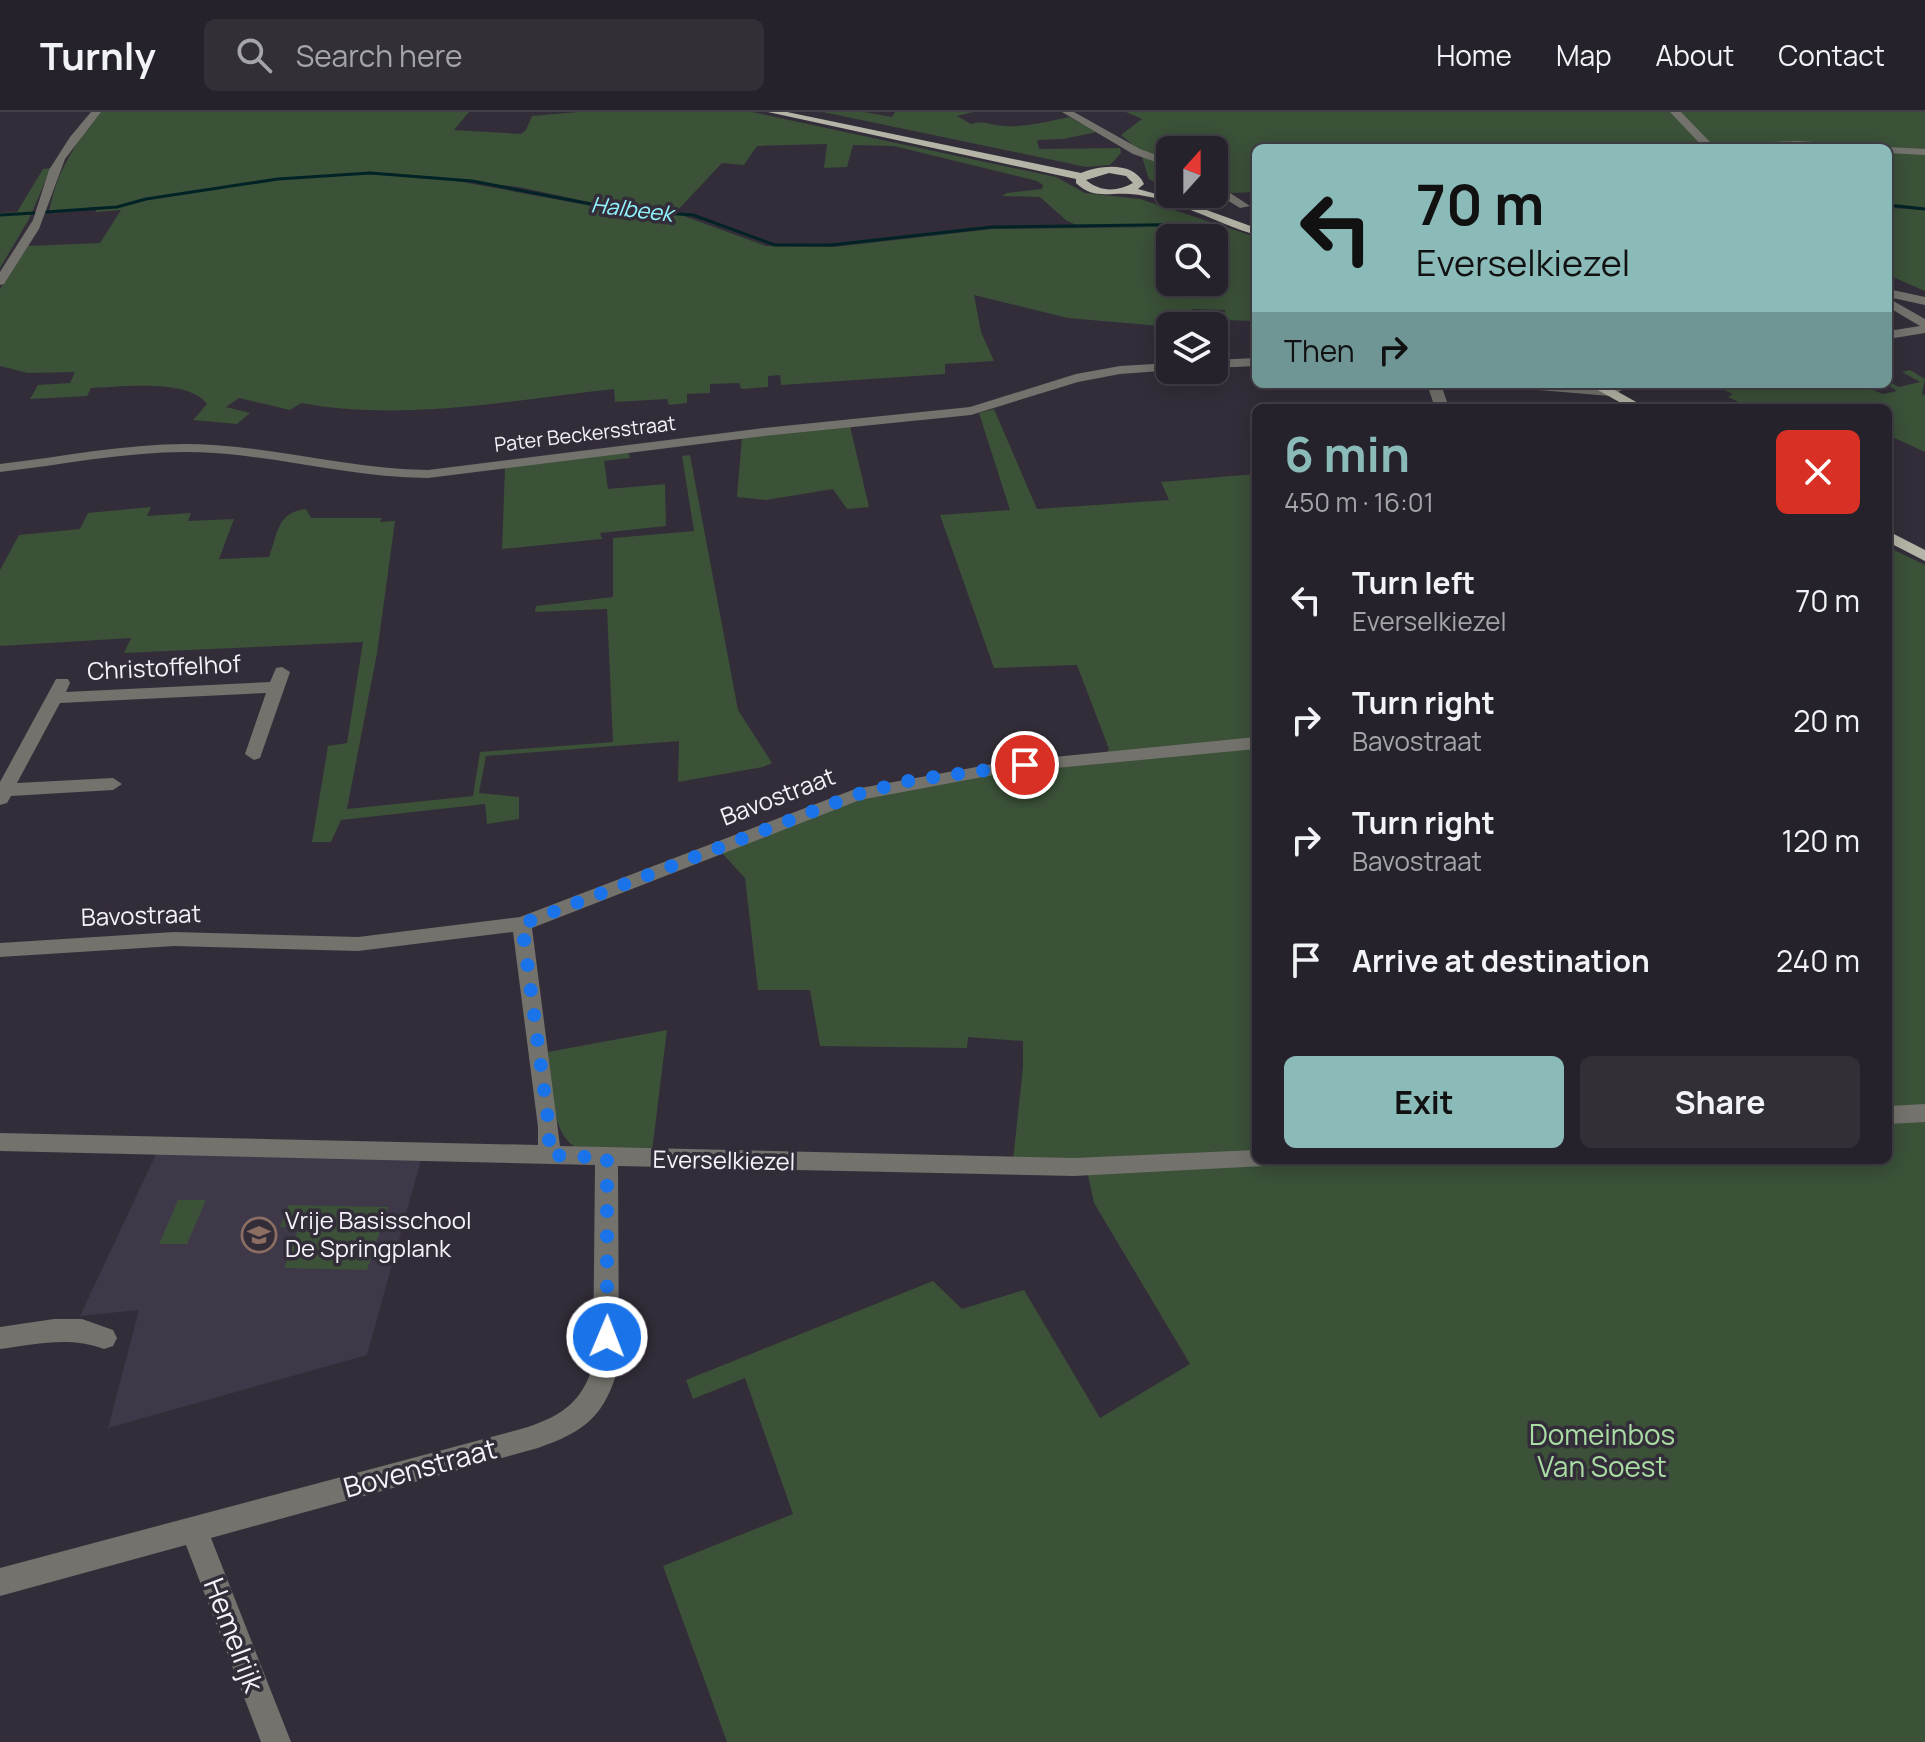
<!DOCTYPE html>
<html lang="en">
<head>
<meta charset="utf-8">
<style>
  :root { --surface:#26222b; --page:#322f37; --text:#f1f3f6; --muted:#a4a4a9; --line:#423f47; --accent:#8bbbb9 }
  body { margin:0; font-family:Manrope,sans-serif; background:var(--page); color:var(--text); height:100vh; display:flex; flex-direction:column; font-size:30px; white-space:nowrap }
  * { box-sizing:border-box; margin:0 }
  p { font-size:26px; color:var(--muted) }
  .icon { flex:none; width:44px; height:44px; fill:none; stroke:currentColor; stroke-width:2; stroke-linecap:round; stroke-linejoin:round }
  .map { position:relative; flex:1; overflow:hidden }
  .side { position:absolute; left:1252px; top:292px; width:640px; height:760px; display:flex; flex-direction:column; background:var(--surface); border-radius:12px; box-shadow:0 4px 20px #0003,0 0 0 2px var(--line) }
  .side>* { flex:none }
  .top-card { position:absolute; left:1252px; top:32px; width:640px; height:244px; border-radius:12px; box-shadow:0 4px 20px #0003,0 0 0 2px var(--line); background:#8bbbb9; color:#111; overflow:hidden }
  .needle { width:52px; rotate:21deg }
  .tools { position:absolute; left:1156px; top:24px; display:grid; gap:16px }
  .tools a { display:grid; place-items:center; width:72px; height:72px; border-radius:12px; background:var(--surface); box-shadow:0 4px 20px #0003,0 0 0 2px var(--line); font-size:40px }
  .pin { position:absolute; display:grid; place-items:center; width:68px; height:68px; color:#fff; margin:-34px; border:4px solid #fff; border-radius:50%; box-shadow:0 2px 8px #0007 }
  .me { position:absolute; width:88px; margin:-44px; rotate:1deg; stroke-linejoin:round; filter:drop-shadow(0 0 6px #0008) }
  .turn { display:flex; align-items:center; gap:28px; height:168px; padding:0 32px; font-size:36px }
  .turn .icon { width:104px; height:104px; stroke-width:2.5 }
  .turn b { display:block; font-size:56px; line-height:68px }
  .then { display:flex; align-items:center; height:76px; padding:0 32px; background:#0003; gap:16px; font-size:30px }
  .round { display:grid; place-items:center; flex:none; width:84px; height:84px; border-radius:12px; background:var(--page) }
  .summary { display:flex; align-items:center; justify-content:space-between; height:136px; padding:0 32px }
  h1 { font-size:48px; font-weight:700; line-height:60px; color:var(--accent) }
  .button { display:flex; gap:16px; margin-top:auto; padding:16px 32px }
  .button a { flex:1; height:92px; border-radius:12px; background:var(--accent); color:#111; font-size:32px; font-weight:700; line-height:92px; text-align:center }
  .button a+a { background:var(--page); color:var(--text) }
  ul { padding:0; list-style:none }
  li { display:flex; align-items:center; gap:24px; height:120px; padding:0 32px }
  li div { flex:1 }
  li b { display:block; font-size:30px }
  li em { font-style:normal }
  header { display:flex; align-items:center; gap:48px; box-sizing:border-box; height:112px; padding:0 40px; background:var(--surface); border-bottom:2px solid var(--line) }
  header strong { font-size:38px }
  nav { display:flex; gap:44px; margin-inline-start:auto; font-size:28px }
  .search { width:560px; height:72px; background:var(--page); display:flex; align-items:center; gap:20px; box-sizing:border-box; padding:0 28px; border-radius:12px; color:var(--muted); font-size:30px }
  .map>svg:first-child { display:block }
</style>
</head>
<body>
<header>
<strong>Turnly</strong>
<div class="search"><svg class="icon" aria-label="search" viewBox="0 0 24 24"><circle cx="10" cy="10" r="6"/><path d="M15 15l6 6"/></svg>Search here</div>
<nav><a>Home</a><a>Map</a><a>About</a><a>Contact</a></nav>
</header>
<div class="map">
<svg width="1925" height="1630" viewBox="0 0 1925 1630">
  <rect width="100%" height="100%" fill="#332d39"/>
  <path fill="#3e3849" d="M157 1040 421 1048 367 1243 108 1316 139 1198 80 1204Z"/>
  <path fill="#3b5138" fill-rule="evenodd" d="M100 0H469L454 18 521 22 526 18 532 4 578 0H752L1056 65 1085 81 1140 87 1256 125V202H1252L1253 209 1223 208 1225 198 1192 197 1191 205 1161 206 1160 214 1068 206 974 183 981 220 994 249 945 252V262L781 273 780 263 768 264V275L741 277 739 271 710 272V281L687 282V291L669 293 667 287 615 290 614 277C512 288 404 310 301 291L290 298 239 286 226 295 250 301 237 312 193 308 207 292C189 266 119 275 91 276L87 284 30 287 38 273 70 271 75 260 28 261 0 254V177L28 134 100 131 121 98 96 100V95L49 101C56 60 75 32 100 0ZM827 32 824 56 847 55 853 33 894 34 1037 69 1043 73 1042 77 1007 81 1002 84 1040 85 1067 109 1079 114 1160 115 992 117 834 135 766 134 681 103 624 100 446 67 519 75 621 97 676 100 722 51 744 53 757 34ZM1170 126H1214V170H1170Z
    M823 0H864L892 5 895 0H973L957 4 971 12C982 9 985 11 996 13 1019 17 1046 10 1069 5L1097 20 1063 27 1037 28 1039 37 1120 36 1121 41 1110 53 1086 55Z
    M1126 0H1925V96L1888 93V36H1256V80L1232 81 1214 73V38H1170V52L1153 48 1170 57V77L1149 67 1140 39 1121 23 1142 7Z
    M51 56 29 107 0 156V101L17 100 43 57Z
    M1888 96 1925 98V179L1888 163Z
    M1910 258 1925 267 1922 282 1925 284V340L1888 323V296H1751L1728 285 1733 282 1711 272C1735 272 1755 277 1779 277 1821 278 1840 262 1883 282L1897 279 1886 272 1888 269 1899 275 1920 270 1902 260Z
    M994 297 1037 397 1169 388 1161 370 1256 362V1048H1888V435L1925 453V1630H727L663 1454 793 1402 745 1266 693 1287 686 1268 933 1169 962 1197 1024 1178 1100 1306 1190 1252 1094 1091 1085 1049 1013 1048 1023 955V929L968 925 967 936 820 934 810 878H758L745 766 721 740 856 685 945 667 1102 649 1109 637 1077 553 994 556 940 403 1010 398 979 301Z
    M850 314 869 395 847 397 833 377 766 388 737 385 742 325Z
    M628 339 630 346 604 349 608 377 665 372 666 414 600 421 602 427 502 437 505 356Z
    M690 343 738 598 772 651 763 655 678 670 679 629 486 644 479 681 519 685V707L487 712 485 692 341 708 331 730H312L328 634 347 631 363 530 124 541 131 526 0 534V458L19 423 80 417 88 401 151 395 147 404 191 401 188 409 234 407 219 447 269 445C278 421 277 400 306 397L311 406H382L380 410 395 409 377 541 347 697 473 684 480 640 613 630 607 497 535 500 536 494 613 485V426L694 419 682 344Z
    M667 918 652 1039 575 1035C549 1018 552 969 548 940Z
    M178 1088H206L187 1132H159Z
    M288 1093 388 1095 367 1158 284 1156 299 1116 280 1115Z"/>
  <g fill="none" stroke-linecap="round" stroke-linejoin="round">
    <path stroke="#022326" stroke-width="3" d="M1888 93 1925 97
      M46 100 117 95 146 87 278 67 370 61 472 69 622 98 693 103 775 133H831L992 115 1218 112
      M0 103 34 101"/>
    <path fill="#73726c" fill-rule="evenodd" d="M91 0H101L65 47 39 117 4 172 0 173V160L33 108 49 58 70 25Z
      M1062 0H1074L1140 37 1170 48V55L1133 42Z
      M1670 0H1681L1712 32 1798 29 1862 33 1867 36H1704Z
      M1888 35 1925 37V43L1888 41V36H1884Z
      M1214 72 1218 73 1250 94 1240 96 1214 80Z
      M1888 177 1925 185V193L1888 185Z
      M1888 186 1925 207V221L1888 227V219L1920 214 1888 195Z
      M1256 246V254L1214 256V248Z
      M1170 251V258H1174L1120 262 1078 270 971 303 764 324 428 366C356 366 286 346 214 341 142 336 71 352 0 360V352C71 344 142 328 214 333 286 338 356 357 428 358L764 316 970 295 1076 262 1120 254Z
      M1427 272H1441L1449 296H1435Z
      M1507 272 1608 276 1616 272H1634L1610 284 1514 276Z
      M282 555 290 560 260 646 254 648 245 642 266 581 60 591 17 671 113 666 122 672 113 678 11 684 7 691 0 693V670L56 567H68L70 571 66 580 270 570 276 556Z
      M1256 625V637L1004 661 860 688 532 816 560 1034 1074 1046 1256 1038V1048H1267L1264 1054 1074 1064 618 1054 619 1253C605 1304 586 1319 538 1336L211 1426 291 1630H261L186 1433 0 1484V1456L521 1317C558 1306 582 1292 593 1253L595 1053 0 1039V1021L538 1033V1015L513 820 358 839 174 834 0 845V831L174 820 358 825 520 805 855 677 1004 650Z
      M1925 992V1010L1888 1012V994Z
      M54 1207H82L113 1218 117 1226 113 1234 104 1237C69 1224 36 1232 0 1237V1215Z"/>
    <path fill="#b5b4a6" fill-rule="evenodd" d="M768 0H787L1081 61C1100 53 1134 49 1144 72L1138 77 1182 89 1256 116V123C1215 111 1173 85 1130 82 1109 80 1094 88 1076 71V67ZM1109 61 1126 64 1133 71C1117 80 1100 80 1086 68Z
      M1587 272H1604L1647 296H1630Z
      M1888 419 1925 438V449L1888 430Z"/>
  </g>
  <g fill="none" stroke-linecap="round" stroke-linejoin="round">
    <path stroke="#1a73e8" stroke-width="14" stroke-dasharray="0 25.2" d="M607 1225V1046L549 1043V1015L522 812 855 683 912 668 1025 653"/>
  </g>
  <defs>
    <g id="school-ring" transform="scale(1.8)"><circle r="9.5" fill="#332d39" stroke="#8d6e63" stroke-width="1.5"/><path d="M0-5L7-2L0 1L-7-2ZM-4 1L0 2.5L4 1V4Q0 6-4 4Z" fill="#8d6e63"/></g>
  </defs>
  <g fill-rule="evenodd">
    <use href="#school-ring" x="259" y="1123"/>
  </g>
  <g text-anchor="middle" stroke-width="7" stroke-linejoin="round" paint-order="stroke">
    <g font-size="20" fill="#f5f2fa" stroke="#332d39">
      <text transform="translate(585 322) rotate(-7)" y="7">Pater Beckersstraat</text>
    </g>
    <g font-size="22" font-style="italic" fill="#92f4fe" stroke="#332d39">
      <text transform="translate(632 97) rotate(7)" y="8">Halbeek</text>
    </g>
    <g font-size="24" fill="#f5f2fa" stroke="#332d39">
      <text transform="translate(164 556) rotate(-3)" y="8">Christoffelhof</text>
      <text transform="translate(778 685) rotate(-21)" y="8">Bavostraat</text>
      <text transform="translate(141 804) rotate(-2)" y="8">Bavostraat</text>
      <text transform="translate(724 1049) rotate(1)" y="8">Everselkiezel</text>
    </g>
    <g font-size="24" fill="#f5f2fa" stroke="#332d39" text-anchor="start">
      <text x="285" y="1117">Vrije Basisschool<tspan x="285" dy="28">De Springplank</tspan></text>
    </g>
    <g font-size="28" fill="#a9dca3" stroke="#332d39">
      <text x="1602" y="1333">Domeinbos<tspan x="1602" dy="32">Van Soest</tspan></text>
    </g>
    <g font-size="28" fill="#f5f2fa" stroke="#332d39">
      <text transform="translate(420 1356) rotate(-15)" y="10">Bovenstraat</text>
      <text transform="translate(234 1523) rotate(69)" y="10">Hemelrijk</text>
    </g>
  </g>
</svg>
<div class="tools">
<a><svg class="needle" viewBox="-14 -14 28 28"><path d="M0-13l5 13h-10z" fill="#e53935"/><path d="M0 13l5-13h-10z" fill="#a4a4a9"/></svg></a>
<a><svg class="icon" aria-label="search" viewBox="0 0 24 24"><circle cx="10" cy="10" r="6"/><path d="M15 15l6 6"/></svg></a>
<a><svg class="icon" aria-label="layers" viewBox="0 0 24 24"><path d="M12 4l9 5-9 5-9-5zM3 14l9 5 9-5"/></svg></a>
</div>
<div class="pin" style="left:1025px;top:653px;background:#d93025"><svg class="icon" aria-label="arrive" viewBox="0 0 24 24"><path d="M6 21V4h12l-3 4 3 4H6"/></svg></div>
<svg class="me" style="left:607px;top:1225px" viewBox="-20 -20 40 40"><circle r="17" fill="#1a73e8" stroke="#fff" stroke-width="3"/><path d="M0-11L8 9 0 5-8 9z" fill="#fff"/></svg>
<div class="top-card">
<div class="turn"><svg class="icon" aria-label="left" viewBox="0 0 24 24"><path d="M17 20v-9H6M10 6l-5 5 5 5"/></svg><div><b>70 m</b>Everselkiezel</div></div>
<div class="then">Then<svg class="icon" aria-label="right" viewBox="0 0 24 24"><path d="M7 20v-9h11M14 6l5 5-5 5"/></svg></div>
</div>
<section class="side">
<div class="summary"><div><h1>6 min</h1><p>450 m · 16:01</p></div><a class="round" style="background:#d93025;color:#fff"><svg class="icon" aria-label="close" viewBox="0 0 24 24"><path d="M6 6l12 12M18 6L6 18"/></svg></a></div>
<ul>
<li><svg class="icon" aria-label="left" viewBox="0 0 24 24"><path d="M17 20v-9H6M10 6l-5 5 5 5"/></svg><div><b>Turn left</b><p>Everselkiezel</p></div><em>70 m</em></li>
<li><svg class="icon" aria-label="right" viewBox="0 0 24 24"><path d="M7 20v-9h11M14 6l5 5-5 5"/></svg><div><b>Turn right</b><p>Bavostraat</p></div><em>20 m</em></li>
<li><svg class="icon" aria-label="right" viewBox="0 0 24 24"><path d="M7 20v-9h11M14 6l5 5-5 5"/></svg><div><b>Turn right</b><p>Bavostraat</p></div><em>120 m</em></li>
<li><svg class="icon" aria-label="arrive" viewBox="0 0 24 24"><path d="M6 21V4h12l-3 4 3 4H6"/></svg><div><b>Arrive at destination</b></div><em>240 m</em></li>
</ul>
<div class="button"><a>Exit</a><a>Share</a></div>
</section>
</div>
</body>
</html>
